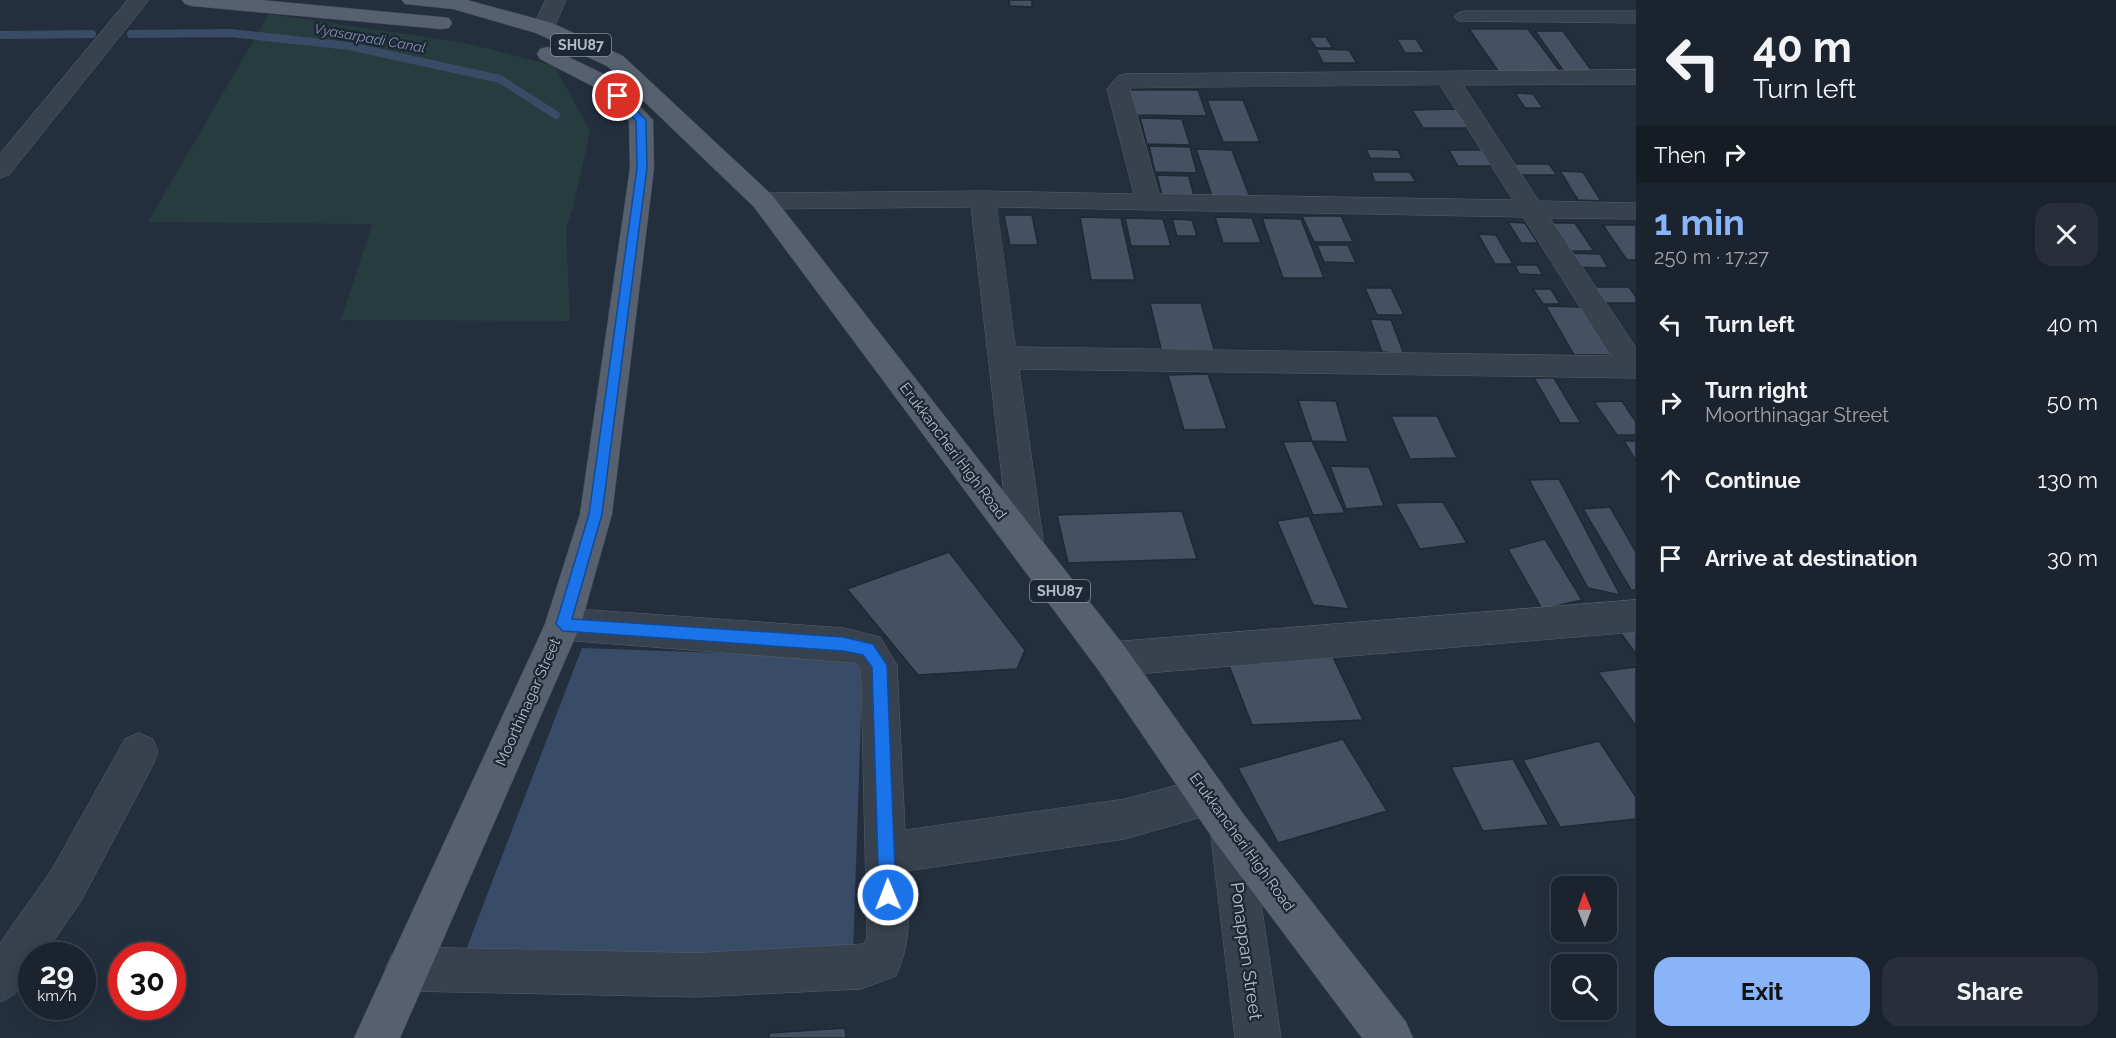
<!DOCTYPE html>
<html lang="en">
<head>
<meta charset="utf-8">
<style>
  :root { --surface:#1b232e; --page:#282f3a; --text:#f1f3f6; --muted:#a0a4aa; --line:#39404a; --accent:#8ab4f8 }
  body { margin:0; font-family:Raleway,sans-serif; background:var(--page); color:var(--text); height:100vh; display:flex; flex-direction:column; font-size:22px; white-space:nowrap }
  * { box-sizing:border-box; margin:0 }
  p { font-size:20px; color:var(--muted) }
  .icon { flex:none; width:33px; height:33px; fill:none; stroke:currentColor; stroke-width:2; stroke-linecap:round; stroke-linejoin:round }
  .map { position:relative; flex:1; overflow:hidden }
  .side { display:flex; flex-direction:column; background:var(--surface); width:480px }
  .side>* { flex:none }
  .hud { background:#1b232e; color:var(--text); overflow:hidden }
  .needle { width:39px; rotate:359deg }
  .tools { position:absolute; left:1551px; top:876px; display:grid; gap:12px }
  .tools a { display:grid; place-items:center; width:66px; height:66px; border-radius:12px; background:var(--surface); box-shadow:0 3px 15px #0003,0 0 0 2px var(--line); font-size:30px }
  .speed { position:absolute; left:18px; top:942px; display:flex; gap:12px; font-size:30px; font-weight:700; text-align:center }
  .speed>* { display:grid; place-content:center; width:78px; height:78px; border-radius:50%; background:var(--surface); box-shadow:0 3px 15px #0003,0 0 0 2px var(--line); line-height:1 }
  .speed small { font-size:15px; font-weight:400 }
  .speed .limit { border:9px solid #d22; background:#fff; color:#111 }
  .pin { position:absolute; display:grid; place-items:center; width:51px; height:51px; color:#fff; margin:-26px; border:3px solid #fff; border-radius:50%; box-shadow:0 2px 6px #0007 }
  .me { position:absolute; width:66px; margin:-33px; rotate:359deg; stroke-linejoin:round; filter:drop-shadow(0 0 4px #0008) }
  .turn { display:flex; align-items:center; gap:21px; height:126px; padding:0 18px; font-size:27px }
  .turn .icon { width:78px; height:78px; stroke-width:2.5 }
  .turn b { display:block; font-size:42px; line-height:51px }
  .then { display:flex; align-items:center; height:57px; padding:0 18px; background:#0003; gap:12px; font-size:22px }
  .round { display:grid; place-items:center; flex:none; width:63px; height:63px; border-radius:18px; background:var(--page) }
  .summary { display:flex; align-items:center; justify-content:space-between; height:102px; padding:0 18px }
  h1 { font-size:36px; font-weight:700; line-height:45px; color:var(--accent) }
  .primary-button { display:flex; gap:12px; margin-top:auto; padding:12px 18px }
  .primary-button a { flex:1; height:69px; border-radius:18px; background:var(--accent); color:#111; font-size:24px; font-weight:700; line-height:69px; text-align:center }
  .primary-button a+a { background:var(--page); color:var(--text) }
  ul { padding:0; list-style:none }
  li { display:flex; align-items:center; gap:18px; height:78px; padding:0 18px }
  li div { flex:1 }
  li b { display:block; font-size:22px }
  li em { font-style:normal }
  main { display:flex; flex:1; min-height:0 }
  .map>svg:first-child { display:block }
</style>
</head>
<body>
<main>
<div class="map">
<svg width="1636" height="1038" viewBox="0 0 1636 1038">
  <rect width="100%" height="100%" fill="#242f3e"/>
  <path fill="#263c3f" d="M269 14 466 43 555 66 590 132 573 208 566 228 570 321 341 320 372 224 148 222Z"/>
  <path fill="#394c67" d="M582 648 863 658 853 953 464 955Z"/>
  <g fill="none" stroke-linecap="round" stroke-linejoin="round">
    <path stroke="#394c67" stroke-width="8" d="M131 34 230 33 349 46 500 79 556 115
      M0 35 92 34"/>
  </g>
  <path fill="#455162" stroke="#1f2835" stroke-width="1.5" d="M1009 0H1032V7L1010 6Z
    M1469 29H1528L1563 75H1501Z
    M1535 31H1563L1594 74 1565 73Z
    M1309 37H1326L1333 48H1316Z
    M1397 39H1416L1425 53H1405Z
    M1316 49 1349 50 1357 63H1323Z
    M1129 90H1198L1207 116 1137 115Z
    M1515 93 1533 94 1543 108H1525Z
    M1207 100H1243L1260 142H1223Z
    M1458 109 1471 128H1423L1412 110Z
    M1140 118 1182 119 1190 145 1147 144Z
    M1149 146 1190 147 1197 173 1155 172Z
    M1196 149 1232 150 1251 200 1213 199Z
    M1366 149 1398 150 1402 159 1370 158Z
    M1449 150H1486L1497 166H1458Z
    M1508 164H1549L1557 175H1515Z
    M1560 171 1583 172 1601 201 1578 200Z
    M1371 172H1410L1416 182H1375Z
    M1157 175 1189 176 1194 197 1162 196Z
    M1004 215H1032L1038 245H1010Z
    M1302 216H1341L1353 242H1314Z
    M1080 217 1121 218 1135 280H1091Z
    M1215 217 1252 218 1261 243H1223Z
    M1125 218 1163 219 1171 246H1131Z
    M1262 218 1301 219 1324 278H1283Z
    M1172 219 1192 220 1197 236H1177Z
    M1508 222 1525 223 1538 243H1521Z
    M1550 223H1575L1594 251H1568Z
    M1603 225H1636V260H1627Z
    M1478 234 1496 235 1513 264H1495Z
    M1317 245H1348L1356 263 1324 262Z
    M1562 253 1600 254 1608 268 1570 267Z
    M1515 265H1537L1543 275 1519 274Z
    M1589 287H1629L1636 297V303H1600Z
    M1365 288H1391L1404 315H1377Z
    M1533 289H1551L1560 304H1543Z
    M1150 303H1201L1215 353H1162Z
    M1546 306 1582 307 1613 355H1574Z
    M1370 319 1391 320 1404 354 1382 352Z
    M1208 374 1227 429 1184 430 1168 375Z
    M1534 378H1554L1581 423H1560Z
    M1298 400 1336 401 1348 442 1312 441Z
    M1622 401 1636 422V435H1617L1594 402Z
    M1391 416H1437L1457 458 1410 459Z
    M1312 441 1345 513 1313 515 1283 442Z
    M1624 441H1636V461Z
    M1330 466 1369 467 1384 506 1346 509Z
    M1559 479 1620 595 1588 588 1529 480Z
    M1443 502 1467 543 1420 549 1395 503Z
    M1610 507 1636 552V590H1631L1583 509Z
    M1182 511 1197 559 1068 563 1057 515Z
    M1309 516 1349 609 1313 605 1277 521Z
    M1545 539 1582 600 1542 609 1508 549Z
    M949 552 1025 650 1017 669 918 675 847 589Z
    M1636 630V654L1620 632Z
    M1330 651 1363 720 1252 725 1228 663Z
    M1636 667V726L1598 672Z
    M1343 739 1387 811 1278 843 1238 768Z
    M1599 741 1636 797V819L1560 827 1523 760Z
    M1513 759 1549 825 1483 831 1451 767Z
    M845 1028 846 1038H769V1033Z"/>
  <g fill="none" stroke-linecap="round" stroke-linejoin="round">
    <g stroke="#565f6c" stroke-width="1">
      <path id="minor" d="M128 0H149L9 175 0 178V154Z
        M546 0H566L552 33H536L533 28Z
        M1465 11H1636V23L1458 21 1454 17 1458 13Z
        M1636 70V84L1463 85 1539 201 1636 203V219L1550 218 1636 348V378L1019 369 1044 547 1039 557 1027 561 1015 557 1010 547 971 207 763 209 754 207 750 201 754 195 763 193 983 191 1134 194 1107 89 1118 76 1126 74ZM1440 85 1513 200 1159 194 1130 90 1132 88ZM997 207 1523 217 1611 356 1016 347Z
        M1636 600V632L1112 676 1099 671 1094 659 1099 647 1112 642Z
        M563 608 844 628 880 637 897 665 905 830 1125 799 1208 777 1222 783 1228 797 1222 811 1125 839 906 871C908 912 913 937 896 976L861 989 696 997 407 991 392 984 385 969 392 954 407 947 696 953 864 944 867 937 861 670 856 663 563 640 550 635 545 624 550 613Z
        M139 733 153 739 158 752 153 765 81 901 43 956H32C32 978 21 993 0 1002V943L51 871 125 739Z
        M1230 809 1244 815 1250 829 1281 1038H1235L1210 829 1216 815Z"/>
    </g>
    <g stroke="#414a57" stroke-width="1">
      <path id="major" d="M182 0H260L441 17 449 18 452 23 449 28 441 29 192 6 185 4Z
        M402 0H467L552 23 623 56 772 195 1125 647 1244 815 1406 1022 1413 1038H1362L1216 843 1099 671 754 207 607 66 536 33 453 9 405 4Z
        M548 47 614 79 653 120 654 168 612 514 581 624 400 1038H354L545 624 580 514 630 168 629 121 598 89 540 59 537 54 540 49Z"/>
    </g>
    <use href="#minor" fill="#38414e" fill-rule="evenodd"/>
    <use href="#major" fill="#56606e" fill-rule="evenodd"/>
  </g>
  <path fill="#1a73e8" stroke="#114b97" stroke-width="1.5" d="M614 94H621L646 120 647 168 602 514 572 619 843 637 873 644 887 665 896 895 894 901 888 904 881 901 879 895 872 667 863 655 843 651 563 631 556 624 589 514 637 168 636 121 614 98Z"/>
  <g text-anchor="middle" stroke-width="4.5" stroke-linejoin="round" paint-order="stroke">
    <g font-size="14" font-style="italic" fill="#7c92b1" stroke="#1d2633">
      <text transform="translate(370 38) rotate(10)" y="5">Vyasarpadi Canal</text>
    </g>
    <g fill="#1d2633" stroke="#878f9c" stroke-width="1.5">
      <rect x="551" y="34" width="60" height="22" rx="4.5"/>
      <rect x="1030" y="580" width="60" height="22" rx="4.5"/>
    </g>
    <g font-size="14" font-weight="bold" fill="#b4bcc9">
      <text x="581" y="50">SHU87</text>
      <text x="1060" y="596">SHU87</text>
    </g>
    <g font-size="15" fill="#b4bcc9" stroke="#1d2633">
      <text transform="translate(953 451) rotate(53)" y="5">Erukkancheri High Road</text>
      <text transform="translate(528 702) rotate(-66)" y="5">Moorthinagar Street</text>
      <text transform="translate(1242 842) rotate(54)" y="5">Erukkancheri High Road</text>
    </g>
    <g font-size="18" fill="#b4bcc9" stroke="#1d2633">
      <text transform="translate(1246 951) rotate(82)" y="6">Ponappan Street</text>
    </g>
  </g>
</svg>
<div class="tools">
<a><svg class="needle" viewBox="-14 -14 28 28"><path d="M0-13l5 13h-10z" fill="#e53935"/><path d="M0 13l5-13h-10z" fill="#a0a4aa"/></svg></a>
<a><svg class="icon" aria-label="search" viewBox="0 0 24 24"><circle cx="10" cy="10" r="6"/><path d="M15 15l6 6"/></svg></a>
</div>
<div class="speed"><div>29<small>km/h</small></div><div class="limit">30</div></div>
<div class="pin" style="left:618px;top:96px;background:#d93025"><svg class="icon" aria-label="arrive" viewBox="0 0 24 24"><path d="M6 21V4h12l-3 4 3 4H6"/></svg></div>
<svg class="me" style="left:888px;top:895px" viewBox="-20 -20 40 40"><circle r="17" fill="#1a73e8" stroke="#fff" stroke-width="3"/><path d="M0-11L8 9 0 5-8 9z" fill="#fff"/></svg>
</div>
<section class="side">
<div class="hud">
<div class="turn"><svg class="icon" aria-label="left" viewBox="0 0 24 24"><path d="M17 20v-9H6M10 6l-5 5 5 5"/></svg><div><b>40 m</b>Turn left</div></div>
<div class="then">Then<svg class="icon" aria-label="right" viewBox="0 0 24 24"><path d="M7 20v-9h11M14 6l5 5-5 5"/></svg></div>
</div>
<div class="summary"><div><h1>1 min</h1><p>250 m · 17:27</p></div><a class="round"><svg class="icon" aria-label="close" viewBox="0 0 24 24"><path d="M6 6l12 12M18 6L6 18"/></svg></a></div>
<ul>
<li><svg class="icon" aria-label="left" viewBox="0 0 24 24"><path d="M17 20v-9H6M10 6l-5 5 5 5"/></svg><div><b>Turn left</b></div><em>40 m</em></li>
<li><svg class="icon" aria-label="right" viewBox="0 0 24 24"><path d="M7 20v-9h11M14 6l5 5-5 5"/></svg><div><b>Turn right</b><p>Moorthinagar Street</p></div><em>50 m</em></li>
<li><svg class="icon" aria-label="ahead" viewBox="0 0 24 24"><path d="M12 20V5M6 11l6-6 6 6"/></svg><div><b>Continue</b></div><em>130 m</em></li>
<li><svg class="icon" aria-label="arrive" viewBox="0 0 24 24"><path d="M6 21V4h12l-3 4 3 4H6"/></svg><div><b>Arrive at destination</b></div><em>30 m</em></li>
</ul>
<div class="primary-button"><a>Exit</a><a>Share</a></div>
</section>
</main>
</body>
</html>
